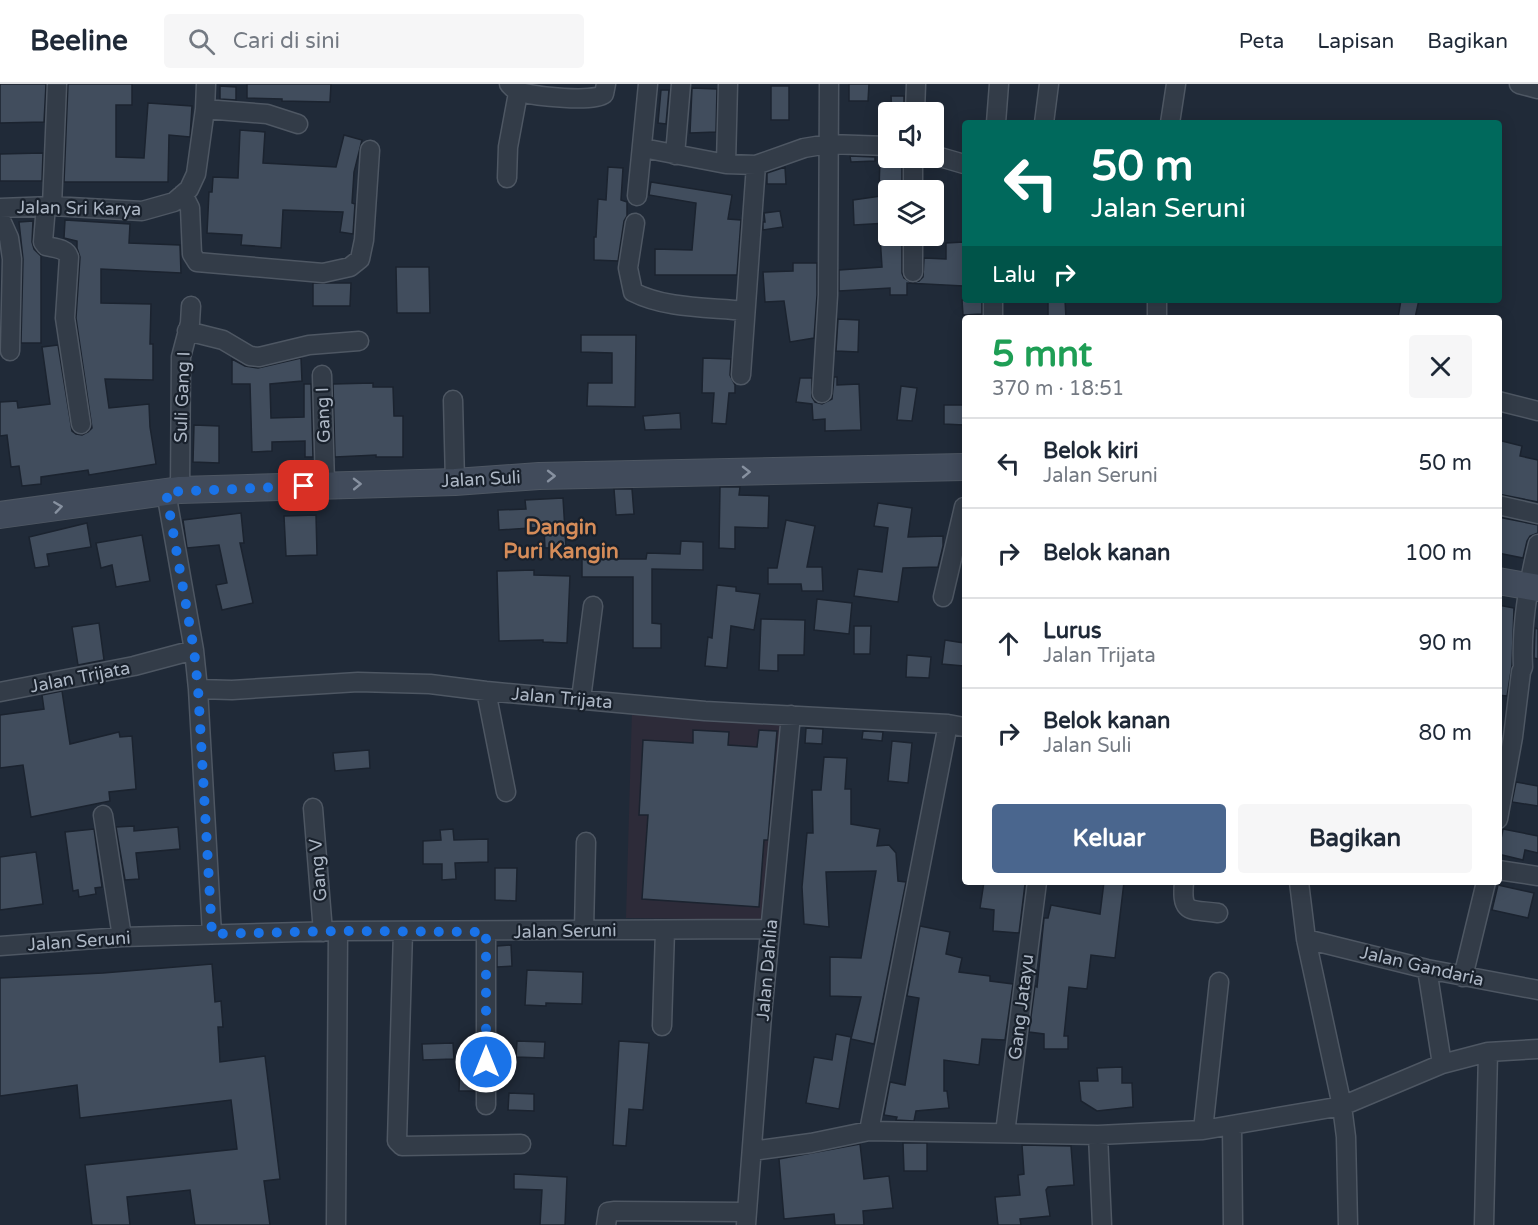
<!DOCTYPE html>
<html lang="id">
<head>
<meta charset="utf-8">
<style>
  :root { --surface:#fff; --page:#f6f6f7; --text:#1f2937; --muted:#747a83; --line:#e0e1e3; --accent:#4a668e }
  body { margin:0; font-family:"Varela Round",sans-serif; background:var(--page); color:var(--text); height:100vh; display:flex; flex-direction:column; font-size:22px; white-space:nowrap }
  * { box-sizing:border-box; margin:0 }
  p { font-size:20px; color:var(--muted) }
  .icon { flex:none; width:33px; height:33px; fill:none; stroke:currentColor; stroke-width:2; stroke-linecap:round; stroke-linejoin:round }
  .map { position:relative; flex:1; overflow:hidden }
  .drawer { position:absolute; left:962px; top:231px; width:540px; height:570px; display:flex; flex-direction:column; background:var(--surface); border-radius:6px; box-shadow:0 3px 15px #0003 }
  .drawer>* { flex:none }
  .top-card { position:absolute; left:962px; top:36px; width:540px; height:183px; border-radius:6px; box-shadow:0 3px 15px #0003; background:#00695c; color:#fff; overflow:hidden }
  .buttons { position:absolute; left:878px; top:18px; display:grid; gap:12px }
  .buttons a { display:grid; place-items:center; width:66px; height:66px; border-radius:6px; background:var(--surface); box-shadow:0 3px 15px #0003; font-size:30px }
  .pin { position:absolute; display:grid; place-items:center; width:51px; height:51px; color:#fff; margin:-26px; border-radius:12px; box-shadow:0 3px 9px #0006 }
  .me { position:absolute; width:66px; margin:-33px; rotate:0deg; stroke-linejoin:round; filter:drop-shadow(0 0 4px #0008) }
  .turn { display:flex; align-items:center; gap:21px; height:126px; padding:0 30px; font-size:27px }
  .turn .icon { width:78px; height:78px; stroke-width:2.5 }
  .turn b { display:block; font-size:42px; line-height:51px }
  .then { display:flex; align-items:center; height:57px; padding:0 30px; background:#0003; gap:12px; font-size:22px }
  .round { display:grid; place-items:center; flex:none; width:63px; height:63px; border-radius:6px; background:var(--page) }
  .headline { display:flex; align-items:center; justify-content:space-between; height:102px; padding:0 30px }
  h1 { font-size:36px; font-weight:700; line-height:45px; color:#1e9e55 }
  .action { display:flex; gap:12px; margin-top:auto; padding:12px 30px }
  .action a { flex:1; height:69px; border-radius:6px; background:var(--accent); color:#fff; font-size:24px; font-weight:700; line-height:69px; text-align:center }
  .action a+a { background:var(--page); color:var(--text) }
  ul { padding:0; list-style:none }
  li { display:flex; align-items:center; gap:18px; height:90px; padding:0 30px; border-top:2px solid var(--line) }
  li div { flex:1 }
  li b { display:block; font-size:22px }
  li em { font-style:normal }
  header { display:flex; align-items:center; gap:36px; box-sizing:border-box; height:84px; padding:0 30px; background:var(--surface); border-bottom:2px solid var(--line) }
  header strong { font-size:28px }
  nav { display:flex; gap:33px; margin-inline-start:auto; font-size:21px }
  .search { width:420px; height:54px; background:var(--page); display:flex; align-items:center; gap:15px; box-sizing:border-box; padding:0 21px; border-radius:6px; color:var(--muted); font-size:22px }
  .map>svg:first-child { display:block }
</style>
</head>
<body>
<header>
<strong>Beeline</strong>
<div class="search"><svg class="icon" aria-label="search" viewBox="0 0 24 24"><circle cx="10" cy="10" r="6"/><path d="M15 15l6 6"/></svg>Cari di sini</div>
<nav><a>Peta</a><a>Lapisan</a><a>Bagikan</a></nav>
</header>
<div class="map">
<svg width="1538" height="1141" viewBox="0 0 1538 1141">
  <rect width="100%" height="100%" fill="#202a38"/>
  <path fill="#2d2b39" d="M632 627 782 636 764 836 626 834Z"/>
  <path fill="#414d5d" stroke="#1b232f" stroke-width="1.5" d="M0 0H46L44 38 0 39Z
    M68 0H132V21H116V73L144 74 148 19 192 22 190 53 169 51 168 98H64Z
    M247 0H331L330 18 282 17V15L247 14Z
    M849 0H869L868 17H849Z
    M220 2 236 3V16L220 15Z
    M771 2H789V36H771Z
    M692 4 717 5 716 48 690 49Z
    M661 6H669L666 40 658 39Z
    M891 12H904V28H892Z
    M240 46 265 48 263 79 336 83 344 51 362 56 354 88 352 119 355 120 353 150 340 148 343 128 283 126 281 164 241 161 242 151 207 149 209 108H212L213 93 238 94Z
    M43 69 42 97H0V70Z
    M850 72 875 73V77L851 78Z
    M880 74H902V106H879Z
    M608 83 623 84 621 116 627 118V132L624 137 618 177 594 176V153H596L598 115 606 116Z
    M785 83 786 100H767V89Z
    M651 98 732 111 728 135 741 136 737 191H655V165L692 166 696 119 649 111Z
    M888 111V139L854 141 853 116Z
    M780 127 783 143 763 146V138H765L764 129Z
    M65 136 130 140 129 159 180 161 181 189 101 185V219L151 220 150 260H153V296L105 295 109 324 149 320 150 343 156 380 89 391 88 386 41 393V400L22 402 19 382 11 383 7 351 0 352V318L17 317 18 324 50 320 42 263 58 261 72 347 76 350 82 351 88 348 92 344 76 234 80 173 77 164V157L64 154Z
    M33 137 32 158 34 165 41 172V259H21L23 175 19 138Z
    M880 152H902V189L904 194 912 199 919 197 923 193 924 174 946 175V159L964 158V202L907 199V211H890V204L839 207V186L882 183Z
    M793 179H817V211L814 254 790 258 784 217 765 218 763 188 793 187Z
    M396 183H429L430 229H397Z
    M313 199H351L350 222H313Z
    M962 216H982V230L963 231Z
    M1048 216H1065L1066 234H1048Z
    M1401 216H1419L1415 234H1398Z
    M838 235 859 236 858 268 836 267Z
    M581 251H636L635 323 587 322 588 299H612V269L581 268Z
    M301 274 302 297 270 300 271 334 304 333V300H311L313 373H305V357L272 358V367L252 368 250 300H232V275L245 282 258 284Z
    M703 274 731 275 730 291 735 301V309H729L726 340 712 339 714 309H702Z
    M834 293H837V301L859 300 861 346 825 347V335L813 336 812 320 796 318 800 294H812V313L815 318 822 320 832 315Z
    M373 299V303H393L394 332H403V373H376V371L335 373 333 300Z
    M901 302 917 304 912 337 897 336Z
    M944 321H964V341L944 340Z
    M680 329 681 345 645 346 643 332Z
    M194 341 219 342V379L193 378Z
    M1498 356 1522 362 1520 372 1538 376V418L1498 410Z
    M720 403H740L739 411 769 412 768 444 735 443V465L719 464Z
    M614 405H632L634 430 616 431Z
    M563 414 566 463 545 464 544 443 499 446 498 426 526 425 525 416Z
    M878 419 912 424 908 453 943 452V462L938 483 903 484 898 518 854 512 858 485 882 488 888 444 874 442Z
    M241 429 244 459H240L253 519 222 526 216 501 227 499 219 461 187 464 183 436Z
    M316 431 317 471 286 472 284 432Z
    M1498 433 1538 441V449L1530 452 1527 457 1523 474 1498 469Z
    M786 436 815 442 807 483H822L823 507H802L801 500H768V484H777Z
    M87 439 91 463 47 470 49 482 35 484 29 453Z
    M142 451 150 497 116 503 112 481 101 484 96 459Z
    M681 457 703 458V486L652 485V539L661 540V564H633V493H582V475H646L647 469 680 470Z
    M534 486V491L570 492 567 559 543 558V556L499 557 497 487Z
    M717 501 736 503V507L760 510 754 546 731 542 727 584 705 582 708 553 712 554Z
    M817 515 852 519 849 550 814 546Z
    M1498 521 1514 524 1512 581 1507 612 1498 611Z
    M761 535 805 536 804 571H778V587L759 586Z
    M99 539 104 576 78 581 72 543Z
    M854 542H871L870 570H854Z
    M1535 544 1538 545V575L1534 574Z
    M945 556 964 559V582L942 580Z
    M907 571 931 573 929 594 906 593Z
    M62 607 70 660 119 648 120 653 132 652 136 705 109 708 110 717 31 733 23 681 0 684V631L44 625 42 611Z
    M806 644 823 645 822 660 805 659Z
    M693 646 729 648 728 661 757 663 759 646 777 647 768 756H764L759 823 642 815 648 731H639L643 656 693 659Z
    M863 647 883 648 882 657 862 655Z
    M892 657 912 659 908 699 888 697Z
    M369 666 370 684 335 687 333 669Z
    M824 673 847 674 845 705H851V740L880 745 877 762 889 761 896 769 898 797 906 798 874 960 851 955 861 913 830 912V873L861 874 876 787 826 788 829 843 804 840 802 803 807 749H813L812 706H821Z
    M1516 698 1538 702V722L1512 718Z
    M134 742V747L178 743 180 765 136 769 139 795 125 796 116 743Z
    M94 745 102 803 95 804 96 810 79 813 78 806 73 807 65 748Z
    M453 745 454 756 488 755V778L455 779 456 795 442 796V780H423V757L441 756 440 746Z
    M1503 745 1538 752V769L1525 766 1523 776 1498 770Z
    M36 768 43 820 0 826V773Z
    M495 784H517L516 817 495 816Z
    M984 798 1025 800 1019 849 993 847 994 826 980 824Z
    M1104 798H1124L1115 874 1091 871 1087 905 1069 903 1064 952H1068V965H1044V950L1029 948 1035 902 1037 903 1044 834H1048L1051 821 1100 830Z
    M1498 801 1534 809 1528 834 1492 826Z
    M920 842 950 848 946 870 962 874 959 888 990 892V897L1013 900 1005 956 982 955 979 981 944 976V1007H947L949 1024 916 1027 914 1037 896 1036 897 1033 884 1031 890 998 905 1001 919 914 907 912Z
    M511 861 512 882 497 883V862Z
    M212 880 215 918 221 917 223 943H218L220 978 265 972 280 1095 264 1097 270 1141H195L190 1106 127 1113 130 1141H92L85 1081 237 1065 231 1016 80 1034 77 1001 0 1012V894L103 889Z
    M527 886 583 888 582 920 546 919V922L525 921Z
    M836 950 851 953 839 1025 806 1019 814 973 832 976Z
    M517 957 545 958 544 974 516 973Z
    M619 957 649 959 643 1026 629 1025 626 1062 613 1061Z
    M453 959 454 975 423 976 422 960Z
    M460 979H475V1007H459Z
    M1122 983V999H1132L1133 1023 1097 1027 1081 1017 1079 997H1098L1097 984Z
    M509 1009 534 1010V1027L508 1026Z
    M903 1059H927V1087H904Z
    M860 1060 864 1095 889 1092 893 1124 863 1127 864 1141H835L834 1130 784 1135 779 1075Z
    M1022 1061 1071 1062 1074 1101 1048 1103 1046 1106 1050 1132 1020 1135 1021 1141H998L995 1113 1020 1111 1018 1091 1024 1090Z
    M514 1090 567 1093 565 1141H540L542 1106 514 1105Z"/>
  <g fill="none" stroke-linecap="round" stroke-linejoin="round">
    <g stroke="#4e5763" stroke-width="21">
      <path id="minor" d="M509 0C512 3 516 8 520 8 535 12 593 19 604 10L606 0
        M1519 0 1538 5
        M205 25 267 30 298 40
        M915 28 916 0
        M996 39 999 0
        M1044 39 1049 0
        M1170 39 1176 0
        M643 64 726 80 756 81 804 64 828 60 888 62
        M675 71 681 0
        M933 71 964 80
        M726 80 728 0
        M507 94 508 63 518 9
        M913 106V74
        M183 110 190 124 192 170 197 178 323 189 350 183 360 175 364 156 370 66
        M637 112 648 0
        M46 122 43 158 46 162C54 164 66 164 69 173L65 234 81 340
        M52 122 57 0
        M0 124 52 122 142 127 174 118 189 105 196 90 205 25 206 0
        M0 134 9 154 12 175 10 267
        M635 139 628 184 633 208C666 225 709 223 745 227
        M913 188V152
        M1157 216V234
        M993 234V216
        M187 247 223 256 250 272 259 273 309 261 359 257
        M322 291 325 401
        M741 291 756 81
        M822 309 828 211 829 0
        M453 316 455 398
        M1498 317 1538 327
        M180 406 181 273 190 239 191 222
        M166 408 194 566 198 605 212 850
        M1498 421 1538 430
        M943 513 964 423
        M198 605 232 606 358 598 430 600 486 607 705 627 948 640 964 643
        M486 607 506 708
        M0 608 134 582 194 566
        M581 615 593 522
        M313 724 323 848
        M103 731 122 853
        M1498 735 1513 653 1521 588 1523 583C1521 541 1528 500 1538 460
        M1498 786 1538 792
        M1184 798C1181 831 1190 825 1218 829
        M1299 798 1306 855 1342 1022 1346 1053 1348 1141
        M584 846 586 758
        M403 847 397 1057 402 1062 521 1060
        M486 848V1021
        M1306 855 1427 885 1538 906
        M0 862 122 853 338 847 770 845
        M1427 885 1442 980
        M1463 893 1486 798
        M662 942 665 846
        M1232 1041 1233 1141
        M1203 1046 1219 898
        M869 1047 948 640
        M1005 1049 1037 798
        M1098 1051 1102 1141
        M752 1067 811 1059 869 1047 1098 1051 1203 1046 1342 1022 1442 980 1488 968 1538 965
        M336 1141 338 847
        M606 1141 608 1128 615 1127 745 1128
        M746 1141 762 931 791 631
        M1484 1141 1488 968"/>
    </g>
    <g stroke="#4e5763" stroke-width="28">
      <path id="secondary" d="M0 431 180 406 455 398 539 392 964 383
        M1498 497 1538 504"/>
    </g>
    <use href="#minor" stroke="#333c48" stroke-width="18"/>
    <use href="#secondary" stroke="#414b5b" stroke-width="26"/>
  </g>
  <defs><path id="oneway-chevron" d="M-2-3.5L2.5 0L-2 3.5" fill="none" stroke-width="1.6" stroke-linecap="round" stroke-linejoin="round" transform="scale(1.5)"/></defs>
  <g stroke="#8791a0">
    <use href="#oneway-chevron" transform="translate(746 388) rotate(-1)"/>
    <use href="#oneway-chevron" transform="translate(551 392)"/>
    <use href="#oneway-chevron" transform="translate(357 400) rotate(-1)"/>
    <use href="#oneway-chevron" transform="translate(58 423) rotate(-8)"/>
  </g>
  <g fill="none" stroke-linecap="round" stroke-linejoin="round">
    <path stroke="#1a73e8" stroke-width="10" stroke-dasharray="0 18" d="M304 402 166 408 194 566 198 604 212 850 338 847 486 848V978"/>
  </g>
  <g text-anchor="middle" stroke-width="4.5" stroke-linejoin="round" paint-order="stroke">
    <g font-size="18" fill="#adb7c5" stroke="#19212c">
      <text transform="translate(79 124) rotate(1)" y="6">Jalan Sri Karya</text>
      <text transform="translate(182 313) rotate(-88)" y="6">Suli Gang I</text>
      <text transform="translate(323 331) rotate(-92)" y="6">Gang I</text>
      <text transform="translate(481 395) rotate(-3)" y="6">Jalan Suli</text>
      <text transform="translate(80 593) rotate(-11)" y="6">Jalan Trijata</text>
      <text transform="translate(562 614) rotate(5)" y="6">Jalan Trijata</text>
      <text transform="translate(318 786) rotate(-95)" y="6">Gang V</text>
      <text transform="translate(565 847) rotate(-1)" y="6">Jalan Seruni</text>
      <text transform="translate(79 857) rotate(-4)" y="6">Jalan Seruni</text>
      <text transform="translate(1422 882) rotate(13)" y="6">Jalan Gandaria</text>
      <text transform="translate(767 886) rotate(-85)" y="6">Jalan Dahlia</text>
      <text transform="translate(1021 923) rotate(-83)" y="6">Gang Jatayu</text>
    </g>
    <g font-size="21" font-weight="bold" fill="#d58c59" stroke="#19212c">
      <text x="561" y="450">Dangin<tspan x="561" dy="24">Puri Kangin</tspan></text>
    </g>
  </g>
</svg>
<div class="buttons">
<a><svg class="icon" aria-label="sound" viewBox="0 0 24 24"><path d="M4 9h4l5-4v14l-5-4H4zM17 9q2 3 0 6"/></svg></a>
<a><svg class="icon" aria-label="layers" viewBox="0 0 24 24"><path d="M12 4l9 5-9 5-9-5zM3 14l9 5 9-5"/></svg></a>
</div>
<div class="pin" style="left:304px;top:402px;background:#d93025"><svg class="icon" aria-label="arrive" viewBox="0 0 24 24"><path d="M6 21V4h12l-3 4 3 4H6"/></svg></div>
<svg class="me" style="left:486px;top:978px" viewBox="-20 -20 40 40"><circle r="17" fill="#1a73e8" stroke="#fff" stroke-width="3"/><path d="M0-11L8 9 0 5-8 9z" fill="#fff"/></svg>
<div class="top-card">
<div class="turn"><svg class="icon" aria-label="left" viewBox="0 0 24 24"><path d="M17 20v-9H6M10 6l-5 5 5 5"/></svg><div><b>50 m</b>Jalan Seruni</div></div>
<div class="then">Lalu<svg class="icon" aria-label="right" viewBox="0 0 24 24"><path d="M7 20v-9h11M14 6l5 5-5 5"/></svg></div>
</div>
<section class="drawer">
<div class="headline"><div><h1>5 mnt</h1><p>370 m · 18:51</p></div><a class="round"><svg class="icon" aria-label="close" viewBox="0 0 24 24"><path d="M6 6l12 12M18 6L6 18"/></svg></a></div>
<ul>
<li><svg class="icon" aria-label="left" viewBox="0 0 24 24"><path d="M17 20v-9H6M10 6l-5 5 5 5"/></svg><div><b>Belok kiri</b><p>Jalan Seruni</p></div><em>50 m</em></li>
<li><svg class="icon" aria-label="right" viewBox="0 0 24 24"><path d="M7 20v-9h11M14 6l5 5-5 5"/></svg><div><b>Belok kanan</b></div><em>100 m</em></li>
<li><svg class="icon" aria-label="ahead" viewBox="0 0 24 24"><path d="M12 20V5M6 11l6-6 6 6"/></svg><div><b>Lurus</b><p>Jalan Trijata</p></div><em>90 m</em></li>
<li><svg class="icon" aria-label="right" viewBox="0 0 24 24"><path d="M7 20v-9h11M14 6l5 5-5 5"/></svg><div><b>Belok kanan</b><p>Jalan Suli</p></div><em>80 m</em></li>
</ul>
<div class="action"><a>Keluar</a><a>Bagikan</a></div>
</section>
</div>
</body>
</html>
